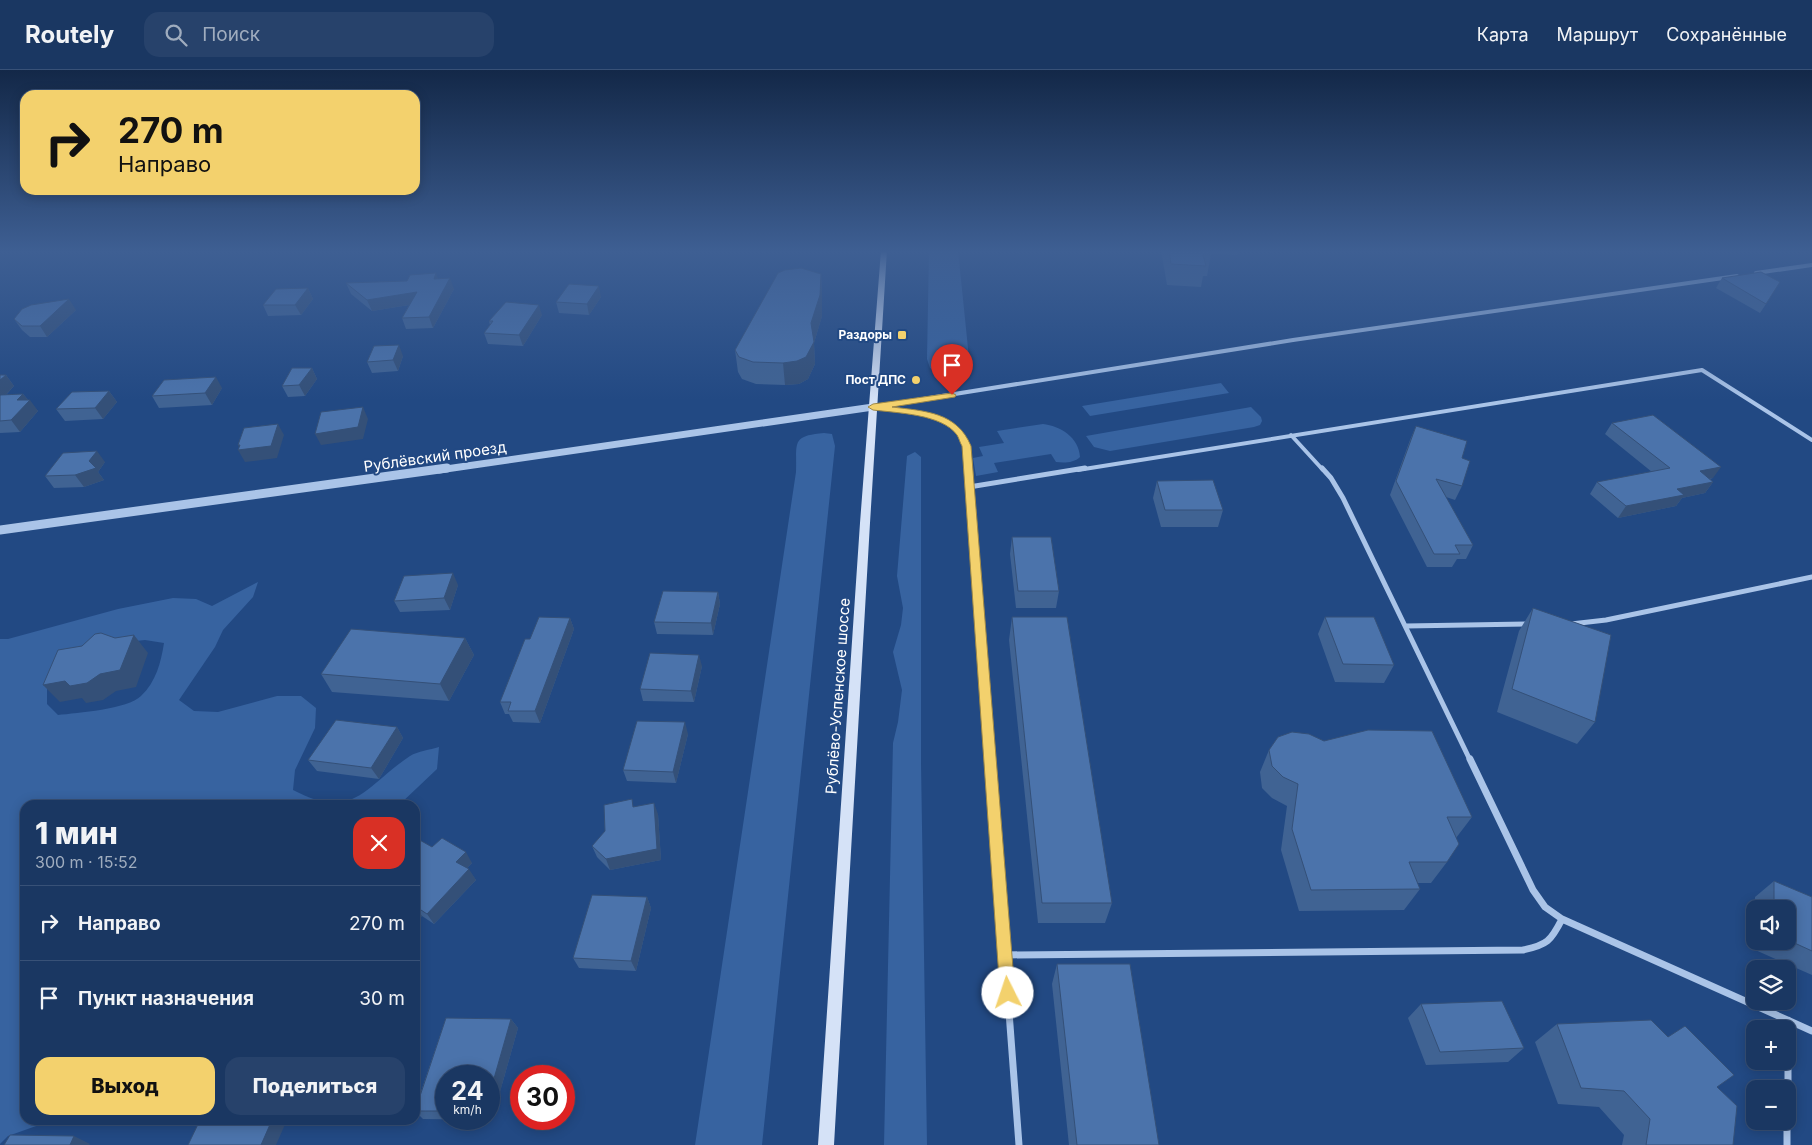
<!DOCTYPE html>
<html lang="ru">
<head>
<meta charset="utf-8">
<style>
  :root { --surface:#1a3762; --page:#27426b; --text:#f1f3f6; --muted:#9facbe; --line:#385177; --accent:#f3d16d }
  body { margin:0; font-family:Inter,sans-serif; background:var(--page); color:var(--text); height:100vh; display:flex; flex-direction:column; font-size:19px; white-space:nowrap }
  * { box-sizing:border-box; margin:0 }
  p { font-size:16px; color:var(--muted) }
  .icon { flex:none; width:28px; height:28px; fill:none; stroke:currentColor; stroke-width:2; stroke-linecap:round; stroke-linejoin:round }
  .map { position:relative; flex:1; overflow:hidden }
  .panel { position:absolute; left:20px; top:730px; width:400px; height:325px; display:flex; flex-direction:column; background:var(--surface); border-radius:15px; box-shadow:0 2px 12px #0003,0 0 0 1px var(--line) }
  .panel>* { flex:none }
  .banner { position:absolute; left:20px; top:20px; width:400px; height:105px; border-radius:15px; box-shadow:0 2px 12px #0003,0 0 0 1px var(--line); background:#f3d16d; color:#111; overflow:hidden }
  .fabs { position:absolute; left:1746px; top:830px; display:grid; gap:10px }
  .fabs a { display:grid; place-items:center; width:50px; height:50px; border-radius:10px; background:var(--surface); box-shadow:0 2px 12px #0003,0 0 0 1px var(--line); font-size:25px }
  .speed { position:absolute; left:435px; top:995px; display:flex; gap:10px; font-size:25px; font-weight:700; text-align:center }
  .speed>* { display:grid; place-content:center; width:65px; height:65px; border-radius:50%; background:var(--surface); box-shadow:0 2px 12px #0003,0 0 0 1px var(--line); line-height:1 }
  .speed small { font-size:12px; font-weight:400 }
  .speed .limit { border:8px solid #d22; background:#fff; color:#111 }
  .pin { position:absolute; display:grid; place-items:center; width:42px; height:42px; color:#fff; margin:-51px -21px; border-radius:50% 50% 50% 0; rotate:-45deg; box-shadow:0 0 5px #0007 }
  .pin .icon { rotate:45deg }
  .me { position:absolute; width:55px; margin:-28px; rotate:356deg; stroke-linejoin:round; filter:drop-shadow(0 0 4px #0008) }
  .turn { display:flex; align-items:center; gap:18px; height:105px; padding:0 15px; font-size:22px }
  .turn .icon { width:65px; height:65px; stroke-width:2.5 }
  .turn b { display:block; font-size:35px; line-height:42px }
  .round { display:grid; place-items:center; flex:none; width:52px; height:52px; border-radius:15px; background:var(--page) }
  .headline { display:flex; align-items:center; justify-content:space-between; height:85px; padding:0 15px }
  h1 { font-size:30px; font-weight:800; line-height:38px }
  .action { display:flex; gap:10px; margin-top:auto; padding:10px 15px }
  .action a { flex:1; height:58px; border-radius:15px; background:var(--accent); color:#111; font-size:20px; font-weight:800; line-height:58px; text-align:center }
  .action a+a { background:var(--page); color:var(--text) }
  ul { padding:0; list-style:none }
  li { display:flex; align-items:center; gap:15px; height:75px; padding:0 15px; border-top:1px solid var(--line) }
  li div { flex:1 }
  li b { display:block; font-size:19px }
  li em { font-style:normal }
  header { display:flex; align-items:center; gap:30px; box-sizing:border-box; height:70px; padding:0 25px; background:var(--surface); border-bottom:1px solid var(--line) }
  header strong { font-size:24px }
  nav { display:flex; gap:28px; margin-inline-start:auto; font-size:18px }
  .search { width:350px; height:45px; background:var(--page); display:flex; align-items:center; gap:12px; box-sizing:border-box; padding:0 18px; border-radius:15px; color:var(--muted); font-size:19px }
  .map>svg:first-child { display:block }
</style>
</head>
<body>
<header>
<strong>Routely</strong>
<div class="search"><svg class="icon" aria-label="search" viewBox="0 0 24 24"><circle cx="10" cy="10" r="6"/><path d="M15 15l6 6"/></svg>Поиск</div>
<nav><a>Карта</a><a>Маршрут</a><a>Сохранённые</a></nav>
</header>
<div class="map">
<svg width="1812" height="1075" viewBox="0 0 1812 1075">
  <rect width="100%" height="100%" fill="#224983"/>
  <path fill="#3763a0" fill-rule="evenodd" d="M929 180H958L969 288 959 304H941L930 298 927 289Z
    M1221 313 1229 323 1090 346 1082 336Z
    M1251 337 1261 347 1262 351 1260 355 1254 357 1110 381 1094 377 1086 366Z
    M1043 354C1060 356 1079 367 1080 387 1074 393 1064 393 1056 392L1051 384 994 393 998 402 976 406 973 388 983 386 979 377 1004 373 997 361Z
    M824 363 832 364 835 376 762 1075H695L796 402C797 372 791 366 824 363Z
    M915 382 921 387V693L927 1075H884L893 673 898 652 902 620 893 582 901 555 903 538 897 506 907 386Z
    M258 512 253 527 223 560 215 577 179 630 194 641 218 642 277 626H301L316 638 315 658 295 700 293 720C354 752 364 717 410 686 418 681 430 680 439 677L437 699 399 735H25V1050H53L8 1066 0 1074V569H8L118 539 173 528 196 529 212 536ZM145 570 164 573C161 592 156 612 141 626 128 639 77 643 58 645L47 634V613L118 573Z"/>
  <g fill="none" stroke-linecap="round" stroke-linejoin="round">
    <path stroke="#aac4e8" stroke-width="4" d="M1756 203 1812 195
      M873 337 1293 270 1737 206
      M882 338C909 341 957 344 966 376 968 383 967 392 968 400
      M1291 365 1323 400
      M1078 400 1702 300 1812 370"/>
    <path stroke="#aac4e8" stroke-width="5" d="M968 398 990 690
      M1322 398 1331 408 1343 428 1470 690
      M969 417 1085 398
      M1571 554 1606 550 1812 507
      M1406 556 1528 554"/>
    <path stroke="#aac4e8" stroke-width="7" d="M990 689 1019 1075
      M1470 689 1533 820 1545 837 1562 849 1812 961
      M1005 885 1523 880C1547 875 1551 871 1562 849
      M1788 950V1024
      M1787 1051V1075"/>
    <path stroke="#aac4e8" stroke-width="7" d="M439 400 873 337"/>
    <path stroke="#aac4e8" stroke-width="9" d="M0 460 447 398"/>
    <path fill="#d5e2f7" fill-rule="evenodd" d="M881 180H887L870 453 834 1075H818L860 453Z"/>
  </g>
  <path fill="#406393" fill-rule="evenodd" d="M1161 180H1239L1237 185 1211 184 1207 206H1203L1201 217 1167 215Z
    M821 204 822 225V246L814 273 815 294 808 309 799 314 785 315 756 314 742 309 738 302 735 280Z
    M1722 208 1766 234 1760 243 1716 218Z
    M439 209 454 219 433 258 406 259 402 248 409 235 372 241 351 224 346 213 407 211Z
    M308 218 313 229 301 245 268 246 263 235Z
    M601 227 589 245 559 243 556 232Z
    M76 240 47 267H30L22 260 14 249Z
    M542 245 523 276 488 274 484 263 490 255 489 251Z
    M403 286 398 301 372 303 367 292Z
    M312 298 317 309 305 326 288 327 282 316Z
    M0 305H6L14 316 6 325 23 324 38 341 20 362 0 363Z
    M222 318 212 335 159 338 152 326Z
    M109 321 117 332 103 349 65 351 56 339Z
    M1612 353 1713 408 1710 409 1713 412 1705 423 1682 428 1676 436 1618 448 1590 424 1597 412 1652 402 1605 364Z
    M1416 356 1462 388V416L1455 430 1446 427 1473 475 1466 489H1457L1452 497H1427L1390 425 1410 370Z
    M105 392 98 402 104 410 84 417 54 418 45 406Z
    M1157 411 1223 440 1218 457H1161L1153 428Z
    M1012 467 1059 521 1056 538H1016L1010 484Z
    M458 515 450 540 400 542 394 531Z
    M718 522 720 534 713 565 657 564 654 552Z
    M1533 538 1595 652 1577 674 1497 642 1519 561Z
    M1012 547 1112 833 1105 853H1038L1009 570Z
    M1325 547 1394 595 1384 613 1335 612 1318 564Z
    M570 548 574 559 540 653 513 652 509 644H505L500 632 530 569Z
    M465 568 474 585 449 631 332 622 321 604Z
    M702 596 694 632 643 631 640 619Z
    M397 657 403 668 379 709 317 701 308 690Z
    M688 664 676 713 627 711 623 700Z
    M1269 680 1472 747 1456 768 1447 792 1431 813H1417L1420 819 1404 840 1299 841 1281 780 1287 736 1272 728 1262 718 1260 702Z
    M635 737 658 744 661 790 610 800 597 787 592 776Z
    M415 772 432 777 472 793 467 798 476 810 434 854 422 846 415 852Z
    M1774 811 1812 827V905L1753 879 1755 827ZM1755 839H1788V871H1755Z
    M647 827 651 838 636 901 579 898 573 888Z
    M1057 894 1159 1075H1069L1052 914Z
    M1421 934 1524 978 1508 992 1426 995 1408 948Z
    M446 948 511 949 518 958 492 1050 423 1049 415 1041V1039ZM446 1006H489V1049H446Z
    M1557 954 1717 1017 1733 1075H1622L1624 1065 1599 1037 1558 1034 1535 972Z"/>
  <path fill="#345078" d="M436 203 440 214 434 209Z
    M821 204 822 225V246L814 273 815 294 808 309 799 314 785 315 783 293 811 253Z
    M450 208 454 219 433 258 429 247Z
    M599 216 601 227 589 245 587 234Z
    M308 218 313 229 301 245 295 235Z
    M417 222 421 233 372 241 367 230Z
    M69 229 76 240 47 267 40 256Z
    M539 235 542 245 523 276 519 265Z
    M399 275 403 286 398 301 393 290Z
    M312 298 317 309 305 326 299 315Z
    M6 305 14 316 0 331V310Z
    M216 307 222 318 212 335 205 323Z
    M109 321 117 332 103 349 95 338Z
    M23 324 29 331 30 330 38 341 20 362 11 350 17 330Z
    M363 337 368 349 363 369 321 375 315 364Z
    M278 354 284 365 277 388 245 392 238 380H240L238 375Z
    M97 381 105 392 98 402 104 410 84 417 75 405 89 391Z
    M1721 397 1713 408 1691 413 1700 401Z
    M1713 412 1705 423 1682 428 1676 436 1618 448 1626 436 1677 419Z
    M453 503 458 515 450 540 444 528Z
    M718 522 720 534 713 565 711 553Z
    M570 548 574 559 540 653 535 641Z
    M134 565 148 583 136 617 116 621 103 630 86 633 82 628 60 632 43 615 65 611Z
    M465 568 474 585 449 631 440 614Z
    M699 585 702 596 694 632 691 621Z
    M685 652 688 664 676 713 673 702Z
    M397 657 403 668 379 709 371 698Z
    M654 733 658 744 661 790 610 800 606 789Z
    M466 782 472 793 463 802 456 792Z
    M469 799 476 810 434 854 427 844Z
    M647 827 651 838 636 901 631 891Z
    M415 837 422 846 415 853Z
    M511 949 518 958 492 1050 489 1047V1026Z
    M272 1050H287L276 1075H261Z
    M74 1066 90 1074 89 1075H70Z"/>
  <path fill="#4b73ab" stroke="#345078" d="M1169 180H1210L1212 185H1203L1206 196 1171 194Z
    M801 198 821 204 820 225 811 253 814 272 806 287 797 291 783 293 753 292 739 287 735 280 778 203 785 200Z
    M1761 202 1780 212 1766 234 1722 208Z
    M436 203 434 209 450 208 429 247 402 248 417 222 367 230 346 213 407 211 410 205Z
    M569 214 599 216 587 234 556 232Z
    M308 218 295 235H263L276 219Z
    M69 229 40 256H22L14 249 22 239 31 235Z
    M506 232 539 235 519 265 484 263 493 251H489Z
    M399 275 393 290 367 292 374 276Z
    M292 298H312L299 315 282 316Z
    M0 305H6L0 310Z
    M216 307 205 323 152 326 164 310Z
    M109 321 95 338 56 339 72 322Z
    M23 324 17 330H30L11 350 0 351V325Z
    M363 337 358 357 315 364 321 342Z
    M1653 345 1721 397 1700 401 1713 412 1677 419 1684 425 1626 436 1597 412 1670 398 1612 353Z
    M278 354 271 376 238 380 240 375H238L244 358Z
    M1416 356 1467 371 1462 388 1470 391 1462 416 1436 409 1473 475H1455L1460 484H1434L1396 411Z
    M97 381 89 391 96 398 75 405 45 406 63 383Z
    M1213 410 1223 440H1165L1157 411Z
    M1012 467H1051L1059 521H1018Z
    M453 503 444 528 394 531 404 506Z
    M663 521 718 522 711 553 654 552Z
    M1533 538 1611 565 1595 652 1512 619Z
    M539 547 570 548 535 641H508L511 632H500L525 569H530Z
    M1012 547H1067L1112 833H1042Z
    M1325 547H1374L1394 595 1343 594Z
    M351 559 465 568 440 614 321 604Z
    M101 563 115 568 134 565 120 600 100 604 87 613 70 616 65 611 43 615 58 580 82 576 95 564Z
    M650 583 699 585 691 621 640 619Z
    M336 650 397 657 371 698 308 690Z
    M637 651 685 652 673 702 623 700Z
    M1368 660 1432 661 1472 747H1447L1459 774 1447 792H1409L1420 819 1311 820 1292 759 1298 714 1283 707 1272 696 1269 680 1278 667 1292 662 1309 664 1324 671Z
    M632 729 633 737 654 733 657 779 606 789 592 776 605 761 604 735Z
    M442 768 466 782 456 792 469 799 427 844 415 836V772L418 769 432 777Z
    M1774 811 1812 827V881L1788 870V839H1774Z
    M592 825 647 827 631 891 573 888Z
    M1057 894H1130L1159 1075H1077Z
    M1502 931 1524 978 1440 982 1421 934Z
    M446 948 511 949 489 1026V1006H446V1041H415Z
    M1651 950 1668 967 1685 956 1734 1005 1717 1017 1737 1036 1733 1075H1646L1650 1049 1624 1021 1581 1018 1557 954Z
    M200 1050H272L261 1075H188Z
    M10 1065 74 1066 70 1075H4Z"/>
  <linearGradient id="sky" x2="0" y2="1"><stop stop-color="#132848"/><stop offset="0.55" stop-color="#3e5f93"/><stop offset="1" stop-color="#3e5f93" stop-opacity="0"/></linearGradient>
  <rect width="1812" height="330" fill="url(#sky)"/>
  <path fill="#f3d16d" stroke="#9e8847" d="M952 323 956 325 955 327 892 337C925 341 957 342 971 376L1015 923 1013 929 1008 931 1002 929 1000 923 962 376C960 373 959 368 957 365 942 344 897 343 873 340L868 337 873 334Z"/>
  <g fill="#f3d16d" stroke="#224983" stroke-width="2">
    <rect x="897" y="260" width="10" height="10" rx="2.5"/>
    <circle cx="916" cy="310" r="5"/>
  </g>
  <g text-anchor="middle" stroke-width="4" stroke-linejoin="round" paint-order="stroke">
    <g font-size="12" font-weight="bold" fill="#fff" stroke="#224983" text-anchor="end">
      <text x="892" y="269">Раздоры</text>
      <text x="906" y="314">Пост ДПС</text>
    </g>
    <g font-size="15" fill="#fff" stroke="#224983">
      <text transform="translate(435 387) rotate(-8)" y="5">Рублёвский проезд</text>
      <text transform="translate(838 626) rotate(-86)" y="5">Рублёво-Успенское шоссе</text>
    </g>
  </g>
</svg>
<div class="fabs">
<a><svg class="icon" aria-label="sound" viewBox="0 0 24 24"><path d="M4 9h4l5-4v14l-5-4H4zM17 9q2 3 0 6"/></svg></a>
<a><svg class="icon" aria-label="layers" viewBox="0 0 24 24"><path d="M12 4l9 5-9 5-9-5zM3 14l9 5 9-5"/></svg></a>
<a>+</a>
<a>−</a>
</div>
<div class="speed"><div>24<small>km/h</small></div><div class="limit">30</div></div>
<div class="pin" style="left:952px;top:325px;background:#d93025"><svg class="icon" aria-label="arrive" viewBox="0 0 24 24"><path d="M6 21V4h12l-3 4 3 4H6"/></svg></div>
<svg class="me" style="left:1008px;top:923px" viewBox="-20 -20 40 40"><circle r="19" fill="#fff"/><path d="M0-13L10 11 0 6-10 11z" fill="#f3d16d"/></svg>
<div class="banner">
<div class="turn"><svg class="icon" aria-label="right" viewBox="0 0 24 24"><path d="M7 20v-9h11M14 6l5 5-5 5"/></svg><div><b>270 m</b>Направо</div></div>
</div>
<section class="panel">
<div class="headline"><div><h1>1 мин</h1><p>300 m · 15:52</p></div><a class="round" style="background:#d93025;color:#fff"><svg class="icon" aria-label="close" viewBox="0 0 24 24"><path d="M6 6l12 12M18 6L6 18"/></svg></a></div>
<ul>
<li><svg class="icon" aria-label="right" viewBox="0 0 24 24"><path d="M7 20v-9h11M14 6l5 5-5 5"/></svg><div><b>Направо</b></div><em>270 m</em></li>
<li><svg class="icon" aria-label="arrive" viewBox="0 0 24 24"><path d="M6 21V4h12l-3 4 3 4H6"/></svg><div><b>Пункт назначения</b></div><em>30 m</em></li>
</ul>
<div class="action"><a>Выход</a><a>Поделиться</a></div>
</section>
</div>
</body>
</html>
